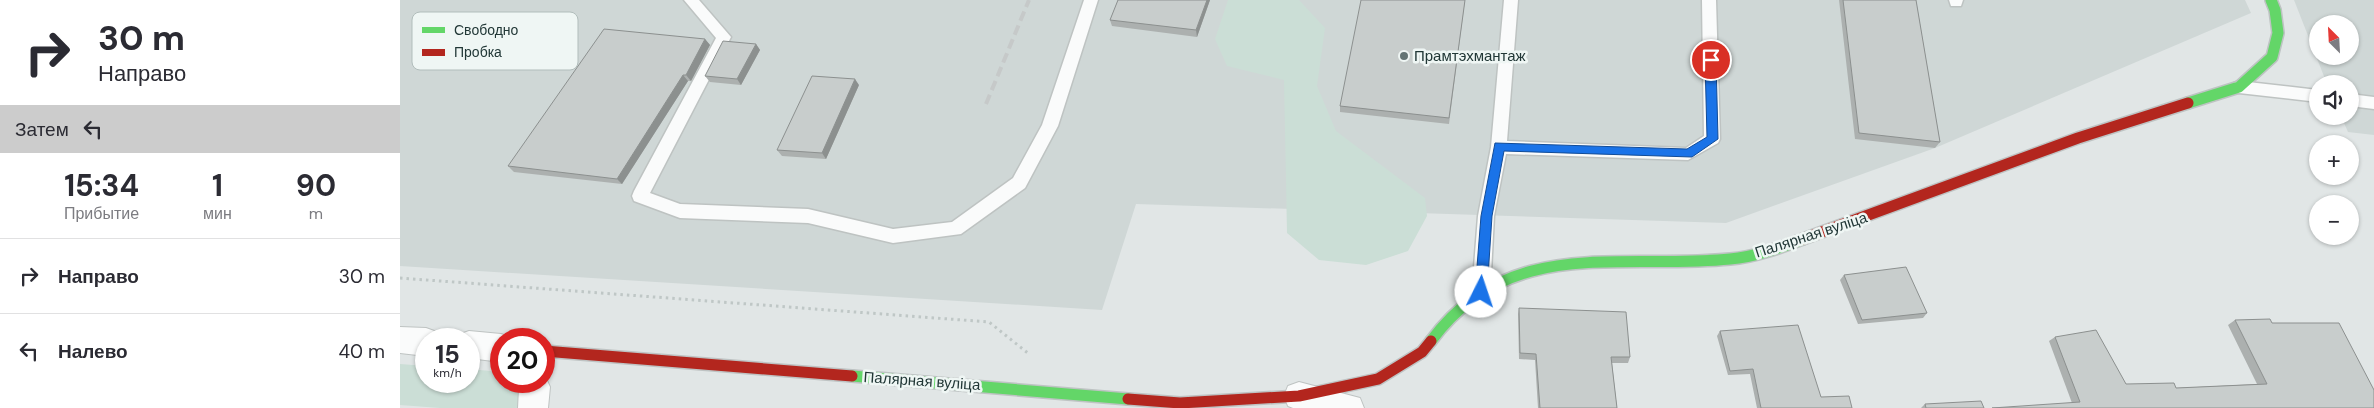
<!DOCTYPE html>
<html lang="ru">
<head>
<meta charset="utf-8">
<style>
  :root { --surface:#fff; --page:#f2f2f3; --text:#2b2b33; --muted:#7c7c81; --line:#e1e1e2 }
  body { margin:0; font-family:"DM Sans",sans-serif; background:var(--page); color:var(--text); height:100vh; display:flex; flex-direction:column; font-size:19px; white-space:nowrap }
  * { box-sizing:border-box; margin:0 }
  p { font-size:16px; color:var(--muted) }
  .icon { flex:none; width:28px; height:28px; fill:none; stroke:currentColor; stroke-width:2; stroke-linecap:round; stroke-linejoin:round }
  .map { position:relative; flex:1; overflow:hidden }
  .sheet { display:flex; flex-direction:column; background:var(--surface); width:400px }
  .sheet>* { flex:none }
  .hud { background:#fff; color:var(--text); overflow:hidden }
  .needle { width:32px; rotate:336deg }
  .controls { position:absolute; left:1909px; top:15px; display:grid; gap:10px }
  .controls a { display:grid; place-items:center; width:50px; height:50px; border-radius:50%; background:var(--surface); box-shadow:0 1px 4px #0004; font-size:25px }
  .speed { position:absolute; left:15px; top:328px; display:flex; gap:10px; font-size:25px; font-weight:700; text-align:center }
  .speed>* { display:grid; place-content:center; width:65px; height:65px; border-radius:50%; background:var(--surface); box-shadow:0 1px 4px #0004; line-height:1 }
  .speed small { font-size:12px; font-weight:400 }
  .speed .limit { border:8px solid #d22; background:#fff; color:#111 }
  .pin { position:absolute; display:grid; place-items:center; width:42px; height:42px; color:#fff; margin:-21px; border:2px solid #fff; border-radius:50%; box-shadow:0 1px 5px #0007 }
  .me { position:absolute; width:55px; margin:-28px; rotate:4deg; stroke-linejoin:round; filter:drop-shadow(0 0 4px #0008) }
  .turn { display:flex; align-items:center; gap:18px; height:105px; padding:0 15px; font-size:22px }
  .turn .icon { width:65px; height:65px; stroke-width:2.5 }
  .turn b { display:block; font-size:35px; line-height:42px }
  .then { display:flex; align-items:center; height:48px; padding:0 15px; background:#0003; gap:10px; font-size:19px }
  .eta { display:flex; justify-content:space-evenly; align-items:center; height:85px; text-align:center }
  .eta b { font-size:30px; font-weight:700; line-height:35px }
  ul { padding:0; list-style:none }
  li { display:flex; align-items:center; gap:15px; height:75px; padding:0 15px; border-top:1px solid var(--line) }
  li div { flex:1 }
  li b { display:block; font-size:19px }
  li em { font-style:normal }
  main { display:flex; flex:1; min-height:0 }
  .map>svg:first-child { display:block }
</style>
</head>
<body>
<main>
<section class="sheet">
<div class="hud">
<div class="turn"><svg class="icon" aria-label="right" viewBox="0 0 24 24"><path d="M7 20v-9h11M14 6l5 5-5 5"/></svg><div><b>30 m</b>Направо</div></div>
<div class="then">Затем<svg class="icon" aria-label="left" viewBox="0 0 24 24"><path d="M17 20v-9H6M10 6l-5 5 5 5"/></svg></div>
</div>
<div class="eta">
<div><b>15:34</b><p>Прибытие</p></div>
<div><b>1</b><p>мин</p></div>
<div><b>90</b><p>m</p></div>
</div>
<ul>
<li><svg class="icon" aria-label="right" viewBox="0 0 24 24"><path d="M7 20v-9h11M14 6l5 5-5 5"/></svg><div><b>Направо</b></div><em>30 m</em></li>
<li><svg class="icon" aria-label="left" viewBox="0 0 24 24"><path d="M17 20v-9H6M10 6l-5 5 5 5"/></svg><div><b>Налево</b></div><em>40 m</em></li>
</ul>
</section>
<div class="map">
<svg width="1974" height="408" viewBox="0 0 1974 408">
  <rect width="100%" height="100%" fill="#e1e6e6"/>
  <path fill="#cfd7d6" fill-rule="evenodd" d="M0 0H1845L1851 13 1535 148 1326 223 736 204 702 310 0 266Z
    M1894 0H1974V135L1948 132 1941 116H1950V84H1927ZM1918 24H1950V56H1918Z"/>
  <path fill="#cbded6" d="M828 0H899L925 28 917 86 936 131 1025 198 1027 216 1008 251 966 265 919 260 887 233 884 80 827 66 815 39Z
    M0 364 26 366V381H69V369L101 372V381H116L123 397V408H40L0 405Z"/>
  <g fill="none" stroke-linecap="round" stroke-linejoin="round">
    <g stroke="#bec3c2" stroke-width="3">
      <path id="lane" d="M284 0H299L331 37 250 193 280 204 408 209 493 229 552 222 613 178 642 125 684 0H698L658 126 625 188 561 234 493 243 408 223 280 218 234 201 232 196 234 191 316 38Z
        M1104 0H1118L1107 141 1286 148 1304 136 1302 0H1316L1320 139 1318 143 1288 160 1106 154 1094 216 1090 292 1087 297 1081 300 1075 297 1072 292 1078 216 1091 147Z
        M1549 0H1563L1561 6H1551Z
        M1839 81 1918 90V102L1839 93 1834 91 1831 87 1834 83Z
        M1950 94 1974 97V109L1950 106Z"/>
    </g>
    <g stroke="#bec3c2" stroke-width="2">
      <path id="street" d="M0 327 26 328 37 332 39 339H26V356L0 353Z
        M69 331 101 334 112 338 101 339V362L69 358V339H57L58 335Z
        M144 374 150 387 148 408H118L119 389 116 381H144Z
        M899 382 960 398 964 408H893L888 406 884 396 888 386Z"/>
    </g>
    <g stroke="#bec3c3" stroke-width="14">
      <path id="fast" d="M1788 103 1839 87 1872 57 1878 33 1875 10 1871 0
        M1031 341C1109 235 1218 270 1330 259 1355 257 1379 248 1403 239
        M452 376 728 399"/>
    </g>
    <g stroke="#bec3c3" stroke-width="14">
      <path id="jam" d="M1403 239 1678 138 1788 103
        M144 351 452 376
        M728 399 780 403 899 396 978 379 1022 352 1031 341"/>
    </g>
    <path stroke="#bfc7c6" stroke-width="3" stroke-dasharray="2.5 4" stroke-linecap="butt" d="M0 278 589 322 629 354"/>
    <use href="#lane" fill="#fafbfb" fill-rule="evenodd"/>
    <use href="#street" fill="#fafbfb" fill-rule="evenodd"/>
    <use href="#fast" stroke="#63d668" stroke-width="11"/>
    <use href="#jam" stroke="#b3261e" stroke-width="11"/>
    <path stroke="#c6c9c9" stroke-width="4" stroke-dasharray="10 5" stroke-linecap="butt" d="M586 104 629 0"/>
  </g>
  <path fill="#acb0af" d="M718 0H810L797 37 712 26 710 20Z
    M1065 0 1049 124 940 112V106Z
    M1439 0H1516L1540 142 1535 148 1455 139Z
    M305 39 310 45 291 81H288L222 184 114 172 108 166Z
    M356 44 360 50 341 85 310 82 305 76Z
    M459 85 426 159 382 156 377 150Z
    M1444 275 1527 313 1523 318 1458 324 1440 280Z
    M1119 308 1230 357 1228 363H1212L1217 408H1138L1135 360 1119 359 1118 314Z
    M1835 320 1872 323 1974 390 1672 403 1649 341 1655 337 1726 384 1776 388 1857 384 1828 325Z
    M1320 331 1421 397 1452 408H1357L1350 374 1328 375 1317 336Z
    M1525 404 1584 408H1521Z"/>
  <path fill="#8c908f" d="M807 0H810L797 37 796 30Z
    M305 39 310 45 291 81 286 75Z
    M356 44 360 50 341 85 337 79Z
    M283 75 288 81 222 184 217 179Z
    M455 79 459 85 426 159 422 153Z"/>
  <path fill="#c8cdcc" stroke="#8c908f" d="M718 0H807L796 30 710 20Z
    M961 0H1065L1049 118 940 106Z
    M1443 0H1516L1540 142 1459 133Z
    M204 29 305 39 286 75H283L217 179 108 166Z
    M323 41 356 44 337 79 305 76Z
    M412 76 455 79 422 153 377 150Z
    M1506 267 1527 313 1462 320 1444 275Z
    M1119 308 1226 312 1230 357H1211L1217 408H1140L1136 354 1120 353Z
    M1870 319 1872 323H1939L1974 390V408H1592L1680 402 1655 337 1696 330 1726 384 1774 383 1776 388 1867 384 1835 320Z
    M1398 325 1421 397 1449 396 1452 408H1361L1353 369 1330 371 1320 331Z
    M1581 401 1584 408H1526L1525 404Z"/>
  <path fill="#1a73e8" stroke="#114b97" d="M1311 56 1316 60 1318 139 1292 157 1104 151 1092 216 1087 292 1086 296H1077L1075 292 1081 216 1095 143 1287 149 1307 137 1305 60Z"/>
  <circle fill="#647474" stroke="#eff6f4" stroke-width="2" cx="1004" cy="56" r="5"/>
  <g text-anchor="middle" stroke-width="5" stroke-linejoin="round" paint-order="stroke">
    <g font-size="15" fill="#213736" stroke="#eff6f4" text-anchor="start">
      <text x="1014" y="61">Прамтэхмантаж</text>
    </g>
    <g font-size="15" fill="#213736" stroke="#eff6f4">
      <text transform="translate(1411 235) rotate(-18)" y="5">Палярная вуліца</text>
      <text transform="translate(522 381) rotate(4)" y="5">Палярная вуліца</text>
    </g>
  </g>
  <rect x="12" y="12" width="166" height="58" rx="8" fill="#eff6f4" stroke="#b1bdbb" stroke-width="1"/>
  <rect x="22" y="27" width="23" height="6" fill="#63d668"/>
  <rect x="22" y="49" width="23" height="7" fill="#b3261e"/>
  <g font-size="14" fill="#213736">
    <text x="54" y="35">Свободно</text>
    <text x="54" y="57">Пробка</text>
  </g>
</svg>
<div class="controls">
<a><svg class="needle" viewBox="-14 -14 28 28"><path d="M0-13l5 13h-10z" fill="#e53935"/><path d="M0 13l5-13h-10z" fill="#7c7c81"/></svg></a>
<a><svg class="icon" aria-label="sound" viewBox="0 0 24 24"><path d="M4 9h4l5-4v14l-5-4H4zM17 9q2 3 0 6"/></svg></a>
<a>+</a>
<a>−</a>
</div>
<div class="speed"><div>15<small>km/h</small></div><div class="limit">20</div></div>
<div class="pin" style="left:1311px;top:60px;background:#d93025"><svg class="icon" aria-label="arrive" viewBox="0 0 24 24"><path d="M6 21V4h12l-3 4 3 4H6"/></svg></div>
<svg class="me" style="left:1081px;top:292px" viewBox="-20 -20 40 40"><circle r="19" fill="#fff"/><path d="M0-13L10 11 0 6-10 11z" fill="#1a73e8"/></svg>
</div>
</main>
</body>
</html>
